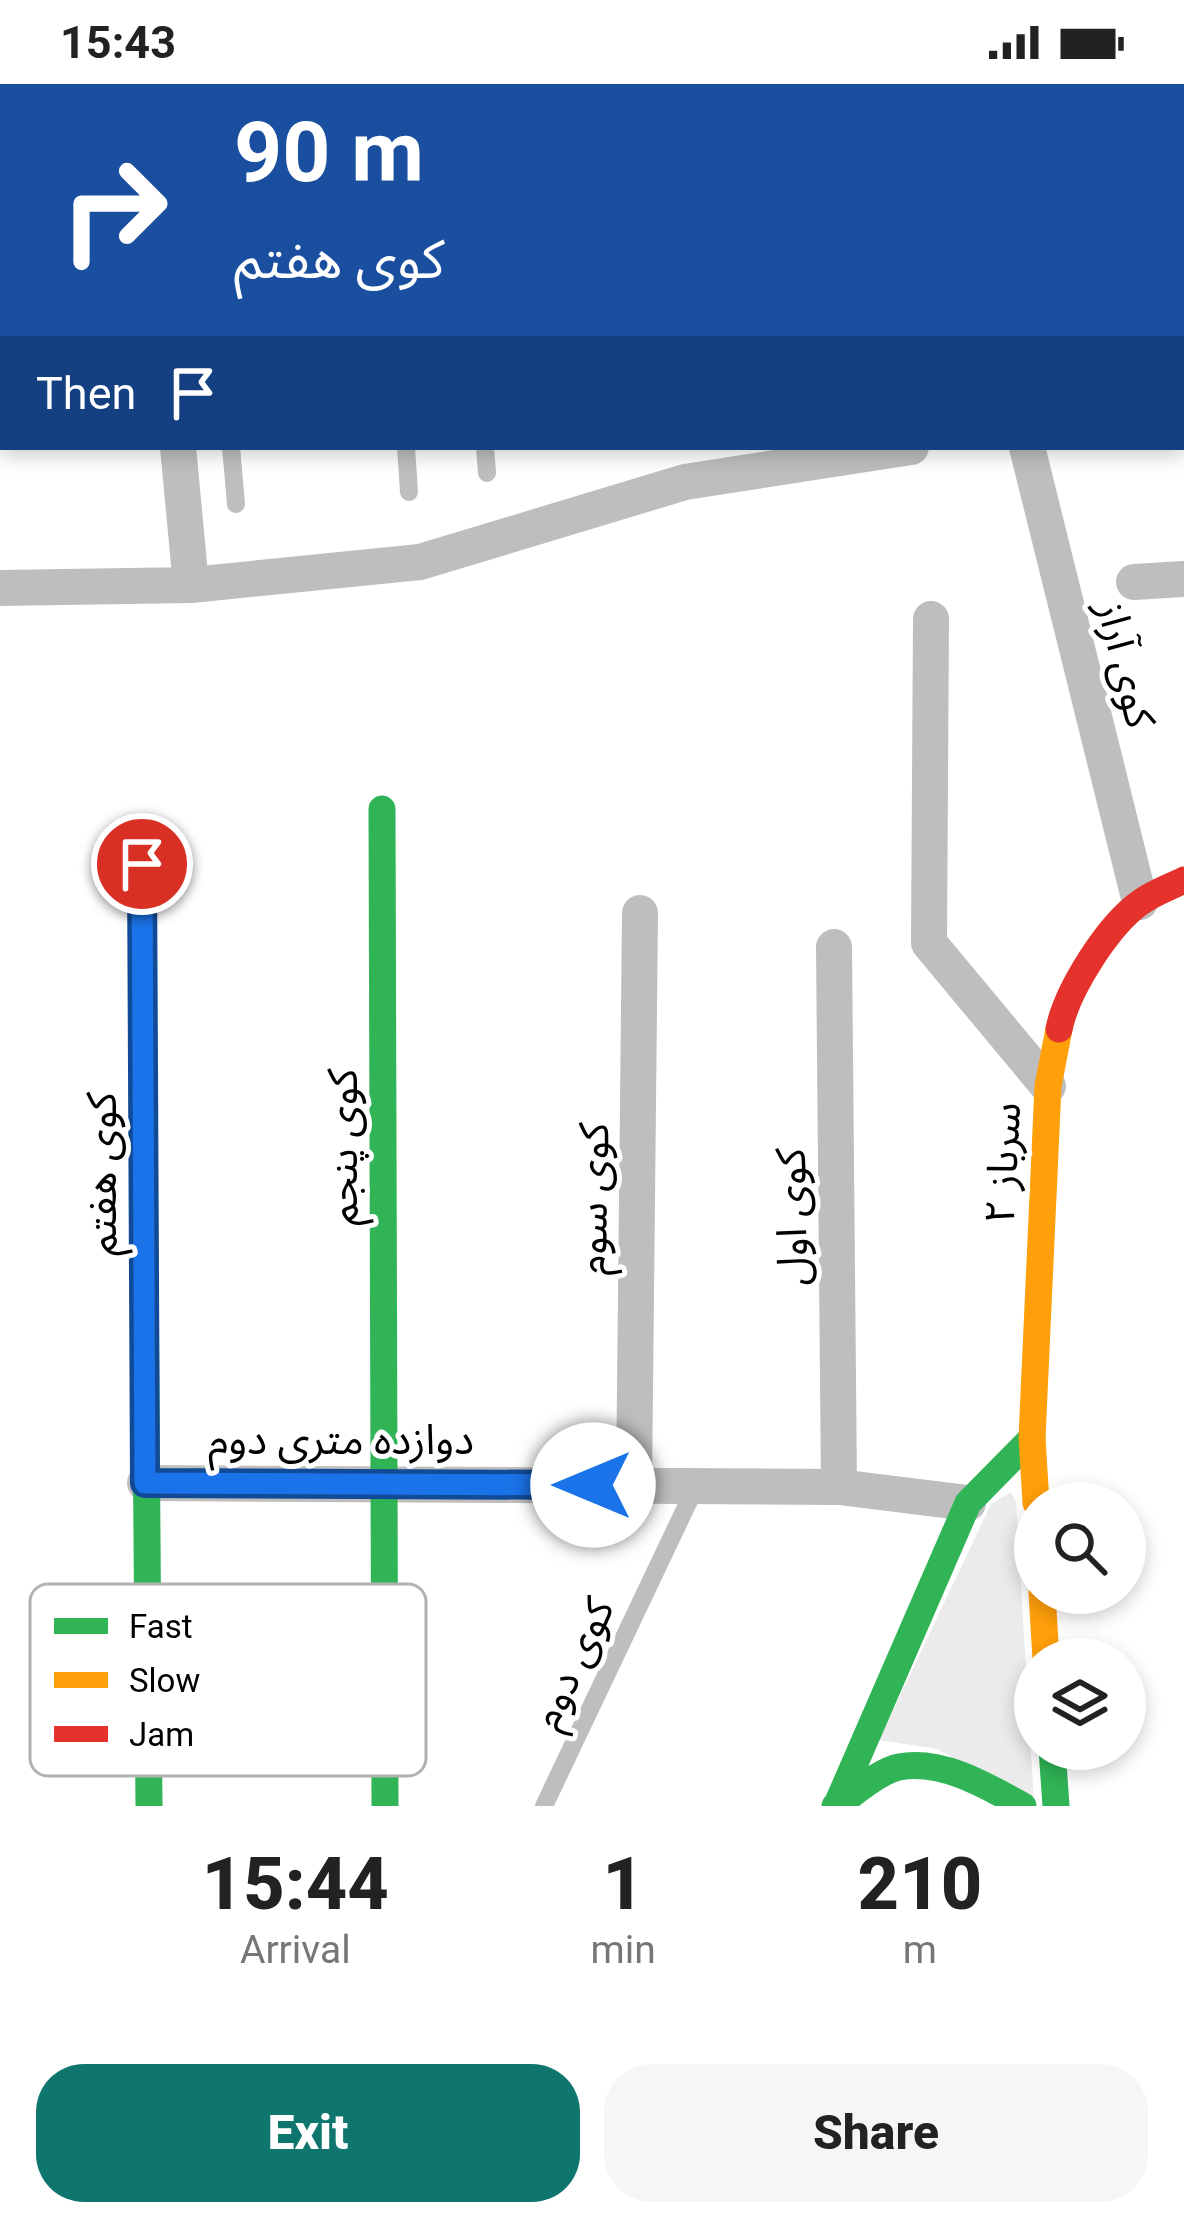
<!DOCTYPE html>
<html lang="en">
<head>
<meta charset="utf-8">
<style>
  :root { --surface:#fff; --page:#f6f6f6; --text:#222; --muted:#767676; --accent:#0f766e }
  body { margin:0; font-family:Roboto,"Noto Sans Arabic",sans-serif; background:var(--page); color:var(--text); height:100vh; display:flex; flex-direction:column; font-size:45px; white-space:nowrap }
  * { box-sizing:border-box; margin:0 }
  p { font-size:39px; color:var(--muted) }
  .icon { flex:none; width:66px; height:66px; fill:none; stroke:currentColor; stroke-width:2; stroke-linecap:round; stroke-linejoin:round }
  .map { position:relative; height:1722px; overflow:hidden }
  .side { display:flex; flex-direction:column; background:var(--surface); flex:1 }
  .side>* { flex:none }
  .banner { position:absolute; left:0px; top:0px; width:1185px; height:366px; box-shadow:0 6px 18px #0003; background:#1a4fa0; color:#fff; overflow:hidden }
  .buttons { position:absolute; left:1014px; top:1398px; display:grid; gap:24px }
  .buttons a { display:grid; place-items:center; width:132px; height:132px; border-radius:50%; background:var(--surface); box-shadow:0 6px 18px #0003; font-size:60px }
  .pin { position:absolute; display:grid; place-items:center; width:102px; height:102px; color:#fff; margin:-51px; border:6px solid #fff; border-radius:50%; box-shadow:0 3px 12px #0007 }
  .me { position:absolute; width:132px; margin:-66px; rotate:270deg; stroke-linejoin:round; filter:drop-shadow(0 0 9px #0008) }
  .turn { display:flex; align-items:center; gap:42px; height:252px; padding:0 36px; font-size:54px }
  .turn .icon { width:156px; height:156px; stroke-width:2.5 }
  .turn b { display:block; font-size:84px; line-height:102px }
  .then { display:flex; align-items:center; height:114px; padding:0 36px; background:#0003; gap:24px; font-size:45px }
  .eta { display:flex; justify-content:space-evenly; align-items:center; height:204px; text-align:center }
  .eta b { font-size:72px; font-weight:800; line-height:84px }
  .primary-button { display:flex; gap:24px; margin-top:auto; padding:24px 36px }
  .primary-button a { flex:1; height:138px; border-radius:48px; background:var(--accent); color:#fff; font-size:48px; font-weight:800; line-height:138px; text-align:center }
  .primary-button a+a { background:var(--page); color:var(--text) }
  .status { display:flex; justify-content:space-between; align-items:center; height:84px; padding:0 60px; background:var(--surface); direction:ltr }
  .status svg { height:33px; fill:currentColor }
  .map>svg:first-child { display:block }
</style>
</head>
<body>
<div class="status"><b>15:43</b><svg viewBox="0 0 49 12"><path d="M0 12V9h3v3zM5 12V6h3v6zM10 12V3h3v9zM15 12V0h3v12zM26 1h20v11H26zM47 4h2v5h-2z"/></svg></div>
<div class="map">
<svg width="1184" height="1722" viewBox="0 0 1184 1722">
  <rect width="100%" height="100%" fill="#fff"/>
  <path fill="#ebebeb" d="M1011 1408 1016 1418 1034 1718 937 1665 879 1656 991 1420Z"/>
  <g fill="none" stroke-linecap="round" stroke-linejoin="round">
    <path stroke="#bebebe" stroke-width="18" d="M377 0V3
      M448 0V3
      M712 0V3
      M225 3 228 0
      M231 363 236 420
      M406 363 409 408
      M485 363 487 389
      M544 1722 696 1402"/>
    <path stroke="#bebebe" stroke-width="36" d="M994 0V3
      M136 3 138 0
      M0 151 3 148
      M178 363 191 501
      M1027 363 1140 818
      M1134 498 1184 495
      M0 504 191 501 420 478 685 398 911 363
      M931 535 929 859 1048 1002
      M834 863 839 1403
      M145 1399 839 1403 968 1419
      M634 1401 640 829"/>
    <path stroke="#30b455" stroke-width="27" d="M382 725 385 1722
      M142 780 149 1722
      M1052 1665 1056 1722
      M838 1718 968 1419 1032 1354
      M835 1722C853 1711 879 1687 899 1683 942 1675 987 1702 1023 1722"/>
    <path stroke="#ff9f0a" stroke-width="27" d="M1036 1419 1032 1354 1048 1002 1059 945
      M1042 1509 1046 1575"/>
    <path stroke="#e5322d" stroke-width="27" d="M1059 945C1067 906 1108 841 1141 818 1153 809 1170 803 1184 796"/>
  </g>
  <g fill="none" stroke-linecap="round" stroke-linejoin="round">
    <g stroke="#114b97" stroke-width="30">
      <path id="route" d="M142 780 145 1399 593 1401"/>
    </g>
    <use href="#route" stroke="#1a73e8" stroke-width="21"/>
  </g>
  <g text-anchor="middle" stroke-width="10" stroke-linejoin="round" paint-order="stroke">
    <g font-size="42" fill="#000" stroke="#fff">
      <text transform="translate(1127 580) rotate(76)" y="15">کوی آراز</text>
      <text transform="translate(342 1063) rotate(-90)" y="15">کوی پنجم</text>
      <text transform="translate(1002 1079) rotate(-87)" y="15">سرباز ۲</text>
      <text transform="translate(101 1090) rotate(-90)" y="15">کوی هفتم</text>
      <text transform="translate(592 1115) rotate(-89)" y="15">کوی سوم</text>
      <text transform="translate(791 1133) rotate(-91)" y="15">کوی اول</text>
      <text x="341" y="1370">دوازده متری دوم</text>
      <text transform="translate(572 1579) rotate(-65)" y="15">کوی دوم</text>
    </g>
  </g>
  <rect x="30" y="1500" width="396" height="192" rx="18" fill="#fff" stroke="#b2b2b2" stroke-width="3"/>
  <rect x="54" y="1534" width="54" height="16" fill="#30b455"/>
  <rect x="54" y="1588" width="54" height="16" fill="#ff9f0a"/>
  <rect x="54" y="1642" width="54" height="16" fill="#e5322d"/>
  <g font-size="33" fill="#000">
    <text x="129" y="1554">Fast</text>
    <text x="129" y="1608">Slow</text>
    <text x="129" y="1662">Jam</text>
  </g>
</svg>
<div class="buttons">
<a><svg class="icon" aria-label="search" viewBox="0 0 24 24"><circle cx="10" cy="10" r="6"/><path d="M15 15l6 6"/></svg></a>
<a><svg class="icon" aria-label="layers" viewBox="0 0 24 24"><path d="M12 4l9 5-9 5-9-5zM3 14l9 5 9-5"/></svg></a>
</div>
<div class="pin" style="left:142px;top:780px;background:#d93025"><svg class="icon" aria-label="arrive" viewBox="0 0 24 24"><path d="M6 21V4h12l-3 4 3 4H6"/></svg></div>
<svg class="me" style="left:593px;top:1401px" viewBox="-20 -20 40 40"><circle r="19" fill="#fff"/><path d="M0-13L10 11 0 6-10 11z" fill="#1a73e8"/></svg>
<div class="banner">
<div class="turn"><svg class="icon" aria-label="right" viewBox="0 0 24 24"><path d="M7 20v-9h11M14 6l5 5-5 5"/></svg><div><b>90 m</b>کوی هفتم</div></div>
<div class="then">Then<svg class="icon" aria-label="arrive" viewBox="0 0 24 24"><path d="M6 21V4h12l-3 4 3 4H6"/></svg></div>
</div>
</div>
<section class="side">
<div class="eta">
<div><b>15:44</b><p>Arrival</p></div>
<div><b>1</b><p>min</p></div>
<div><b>210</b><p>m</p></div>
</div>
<div class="primary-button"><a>Exit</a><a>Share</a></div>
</section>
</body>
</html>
